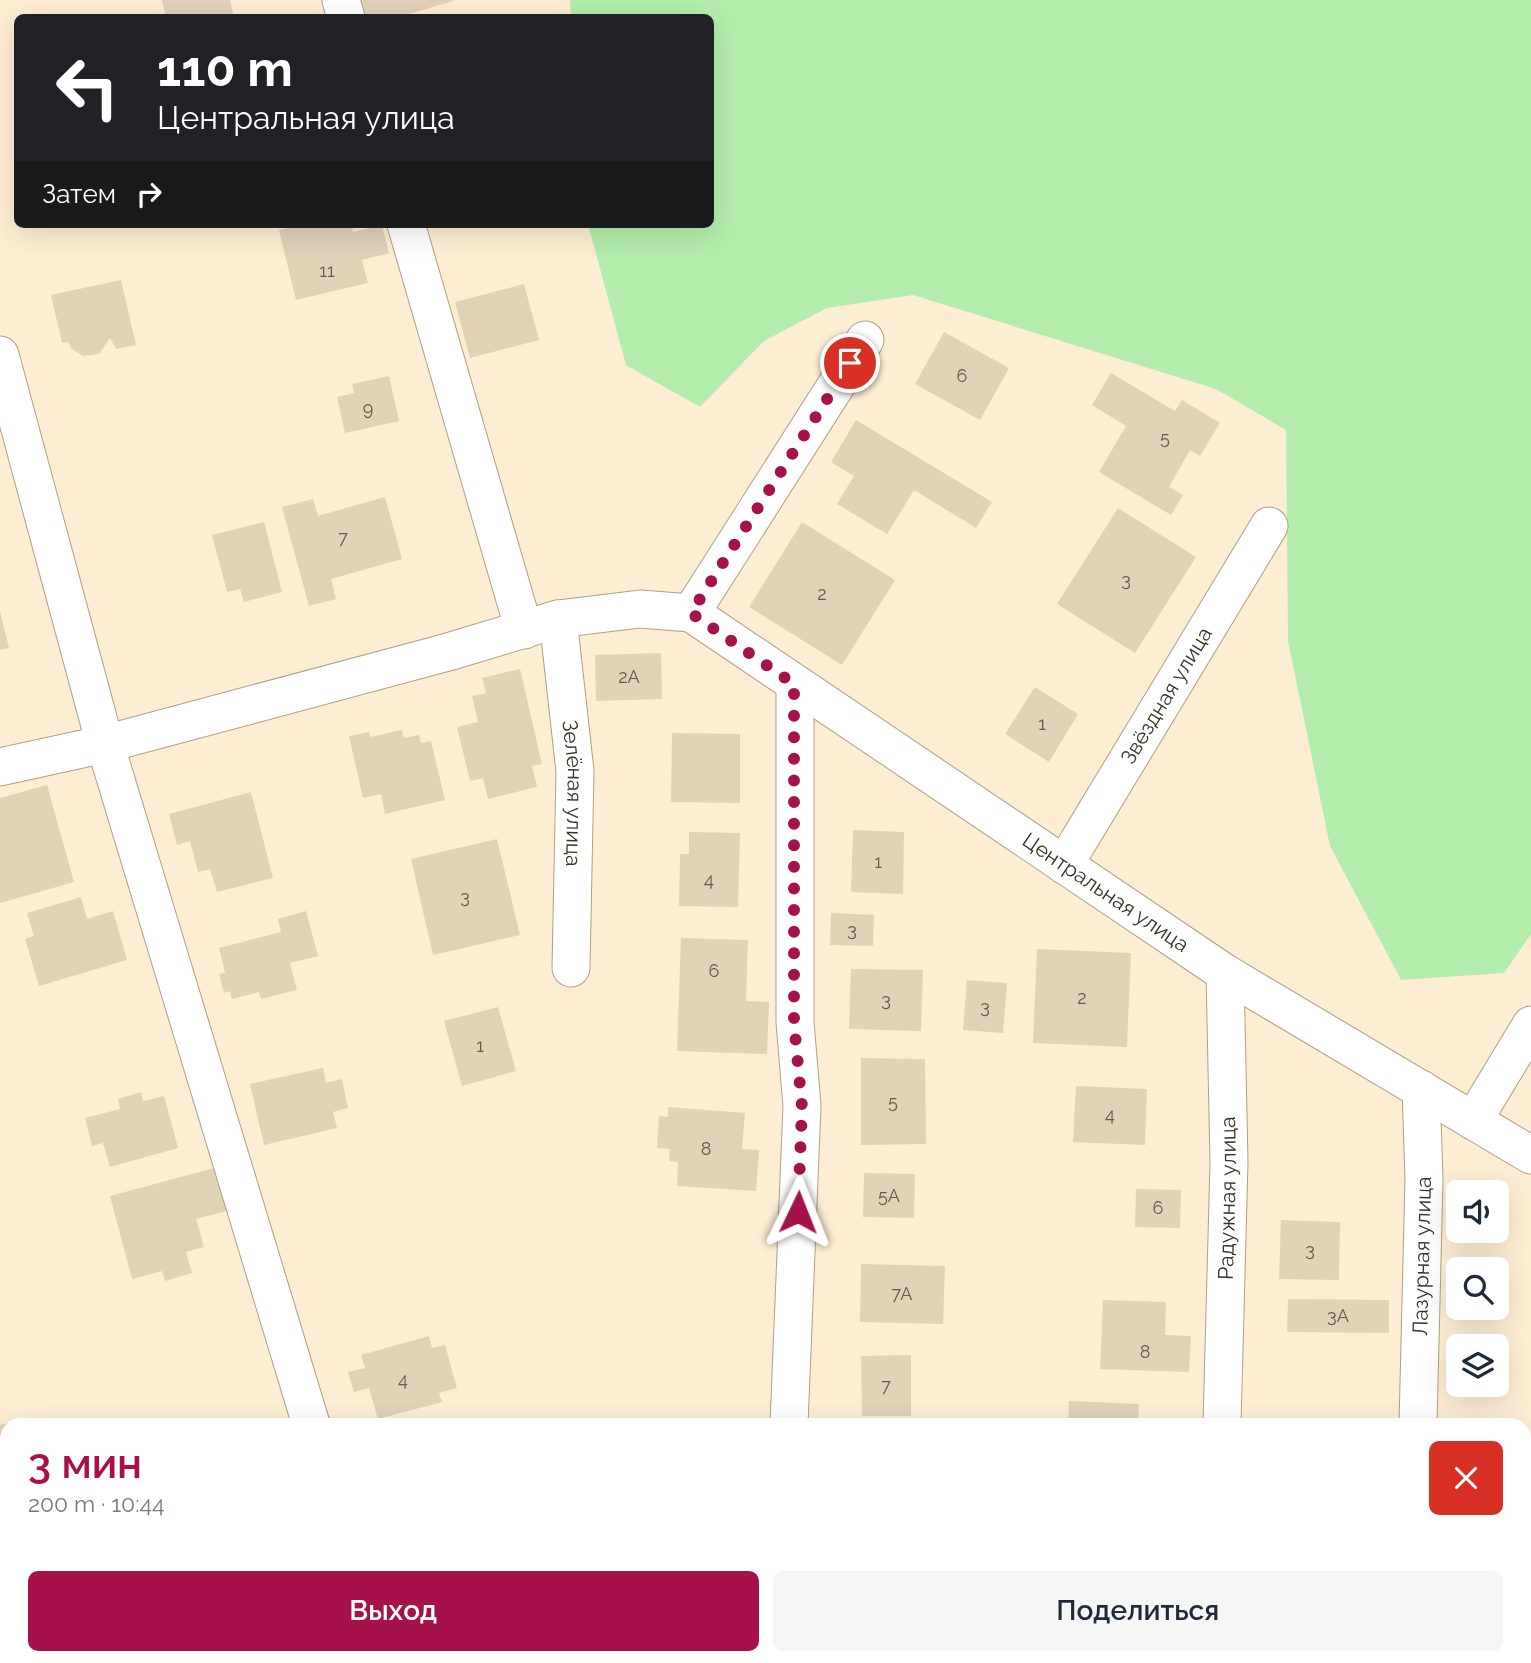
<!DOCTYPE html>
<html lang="ru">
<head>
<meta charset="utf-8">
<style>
  :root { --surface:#fff; --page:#f6f6f7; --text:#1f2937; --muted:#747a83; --accent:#a6114b }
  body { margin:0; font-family:Raleway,sans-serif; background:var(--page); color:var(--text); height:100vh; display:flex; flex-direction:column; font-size:26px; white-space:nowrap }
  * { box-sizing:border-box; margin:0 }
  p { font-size:23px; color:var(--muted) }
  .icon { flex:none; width:38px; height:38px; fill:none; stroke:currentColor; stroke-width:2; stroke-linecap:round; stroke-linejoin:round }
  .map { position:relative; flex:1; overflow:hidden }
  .sheet { position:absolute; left:0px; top:1418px; width:1531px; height:247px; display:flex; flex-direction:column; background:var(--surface); border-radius:21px 21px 0 0; box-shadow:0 7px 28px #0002 }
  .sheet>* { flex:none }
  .top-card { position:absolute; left:14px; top:14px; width:700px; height:214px; border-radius:10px; box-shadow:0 7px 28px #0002; background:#202124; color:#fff; overflow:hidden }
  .buttons { position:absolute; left:1446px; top:1180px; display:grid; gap:14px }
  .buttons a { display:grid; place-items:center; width:63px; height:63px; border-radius:10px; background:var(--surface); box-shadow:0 7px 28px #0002; font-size:35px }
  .pin { position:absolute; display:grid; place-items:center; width:60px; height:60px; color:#fff; margin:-30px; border:4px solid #fff; border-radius:50%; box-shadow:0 2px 7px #0007 }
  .me { position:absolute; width:77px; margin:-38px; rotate:2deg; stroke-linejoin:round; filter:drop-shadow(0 0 5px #0008) }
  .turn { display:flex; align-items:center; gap:24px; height:147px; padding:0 28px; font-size:32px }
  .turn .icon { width:91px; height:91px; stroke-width:2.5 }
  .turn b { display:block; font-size:49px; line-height:60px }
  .then { display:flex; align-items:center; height:66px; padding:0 28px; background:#0003; gap:14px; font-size:26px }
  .round { display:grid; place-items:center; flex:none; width:74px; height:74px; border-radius:10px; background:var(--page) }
  .head { display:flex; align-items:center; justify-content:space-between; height:119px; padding:0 28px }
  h1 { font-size:42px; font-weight:600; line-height:52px; color:var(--accent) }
  .button { display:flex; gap:14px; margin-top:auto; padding:14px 28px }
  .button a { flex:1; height:80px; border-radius:10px; background:var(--accent); color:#fff; font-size:28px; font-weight:600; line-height:80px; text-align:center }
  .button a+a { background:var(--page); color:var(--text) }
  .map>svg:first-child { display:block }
</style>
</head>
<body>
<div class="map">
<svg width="1531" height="1663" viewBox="0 0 1531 1663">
  <rect width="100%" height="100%" fill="#fdeed3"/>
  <path fill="#b4edac" d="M570 0H1531V934L1504 973 1401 980 1330 846 1288 641 1286 430 1216 389 913 295 827 308 764 341 700 407 626 365 588 224H710V18L571 17Z
    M7 1603V1657H315L317 1663H0V1604Z"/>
  <path fill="#e1d2b8" d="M162 0H230L234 18H166Z
    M361 0H452L453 1 395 18H366Z
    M307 224H351L353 232 382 225 389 253 362 260 368 283 296 300 279 230Z
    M121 280 136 345 116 349 110 338 99 354 83 356 71 348 68 342 62 343 51 295Z
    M524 284 539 340 470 358 455 302Z
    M944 332 1009 368 980 420 915 384Z
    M1111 373 1175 411 1182 400 1220 423 1200 456 1190 450 1169 487 1183 495 1171 515 1099 472 1126 426 1092 405Z
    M389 376 399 421 345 433 337 397 354 393 352 384Z
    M856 420 992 502 976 528 914 490 887 534 837 504 854 476 831 462Z
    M385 497 402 559 331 579 336 599 309 606 282 507 313 499 318 516Z
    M1118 508 1196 557 1135 653 1057 604Z
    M264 522 282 592 244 602 240 589 227 592 212 535Z
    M802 522 895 580 842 665 749 607Z
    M0 611 9 648 0 650Z
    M661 653 662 699 596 701 595 655Z
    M520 669 542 764 532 766 537 787 488 799 483 778 470 781 457 727 478 722 472 696 486 693 482 678Z
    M1035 687 1078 714 1049 762 1005 734Z
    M402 730 404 738 419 735 421 743 431 741 445 800 385 814 381 794 363 798 349 736 369 732 370 737Z
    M672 733 740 734V803L671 802Z
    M47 785 74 882 0 903V798Z
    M251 792 273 878 217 892 210 869 198 872 190 841 177 845 169 814Z
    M853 830 904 832 903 894 851 892Z
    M689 832 740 833 738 907 679 906 680 854H689Z
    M497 839 520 935 433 955 411 859Z
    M81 897 87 919 113 911 127 960 39 986 25 939 34 936 27 913Z
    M306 911 318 956 290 963 297 990 261 999 259 992 232 999 230 991 224 993 219 974 225 973 219 948 281 932 278 919Z
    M831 913 874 915 873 946 830 945Z
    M681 938 748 940 746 1001 769 1002 767 1054 677 1051Z
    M1037 949 1131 953 1127 1047 1033 1043Z
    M851 969 923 970 921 1031 849 1029Z
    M967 980 1007 983 1003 1033 963 1030Z
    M498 1007 516 1071 462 1086 444 1021Z
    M861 1058 925 1059 926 1144 861 1145Z
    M323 1068 326 1083 342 1079 348 1108 333 1112 337 1128 264 1145 250 1084Z
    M1076 1086 1147 1089 1145 1145 1073 1142Z
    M141 1092 143 1101 164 1096 178 1148 110 1167 103 1143 92 1146 85 1118 120 1109 118 1099Z
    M668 1107 745 1113 742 1149 759 1150 756 1191 677 1186 678 1162 669 1161 670 1149 657 1148 659 1116 668 1117Z
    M218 1167 230 1210 196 1219 204 1247 186 1252 192 1273 165 1281 162 1271 132 1279 110 1196Z
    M864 1173 915 1174 914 1218 863 1217Z
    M1136 1189 1181 1190 1180 1228 1135 1227Z
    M1281 1220 1340 1222 1339 1280 1279 1279Z
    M861 1264 945 1266 943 1324 860 1322Z
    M1288 1299 1389 1300V1333L1287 1332Z
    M1103 1300 1166 1302 1165 1335 1191 1336 1189 1372 1100 1369Z
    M429 1336 432 1348 445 1345 457 1388 439 1393 442 1402 378 1419 369 1388 354 1392 348 1372 365 1368 361 1355Z
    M911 1355V1416H862L861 1356Z
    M1069 1401 1139 1404 1138 1424H1068Z
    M7 1423V1502L0 1504V1425Z
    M1524 1585 1531 1586V1663H1473V1657H1524Z
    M847 1657H915V1663H847Z
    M1012 1657H1072V1663H1012Z"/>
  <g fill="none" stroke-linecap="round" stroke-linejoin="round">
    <g stroke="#aea086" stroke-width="39">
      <g id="street">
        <path d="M341 0 346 18"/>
        <path d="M406 224 524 630"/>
        <path d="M0 355 105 744 311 1424"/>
        <path id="s1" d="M691 613 1225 973 1531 1155"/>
        <path d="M691 613 865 340"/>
        <path id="s2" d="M558 619 575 771 571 968"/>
        <path d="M0 767 105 744 448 652 558 619 640 609 691 613"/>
        <path id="s3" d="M1064 865 1269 526"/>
        <path d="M1473 1121 1531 1025"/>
        <path d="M789 1424 802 1106 795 1022V684"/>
        <path id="s4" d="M1222 1424 1229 1162 1225 973"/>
        <path id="s5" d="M1418 1424 1424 1179 1421 1089"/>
        <path d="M780 1663V1657"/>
        <path d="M1215 1663 1216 1657"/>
        <path d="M1412 1663V1657"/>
      </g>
    </g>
    <use href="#street" stroke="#fff" stroke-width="37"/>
  </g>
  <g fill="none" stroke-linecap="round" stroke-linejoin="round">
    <path stroke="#a6114b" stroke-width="12" stroke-dasharray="0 21.6" d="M798 1212 802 1107 794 1023V684L691 613 850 363"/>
  </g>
  <g text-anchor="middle" stroke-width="5" stroke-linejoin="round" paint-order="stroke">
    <g font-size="18" fill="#625a4c">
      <text x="327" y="277">11</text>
      <text x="962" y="382">6</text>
      <text x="368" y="415">9</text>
      <text x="1165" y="444">5</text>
      <text x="343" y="544">7</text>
      <text x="1126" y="586">3</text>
      <text x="822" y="600">2</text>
      <text x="629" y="683">2А</text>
      <text x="1042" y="730">1</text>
      <text x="878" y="868">1</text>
      <text x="709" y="886">4</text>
      <text x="465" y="903">3</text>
      <text x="852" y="936">3</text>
      <text x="714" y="977">6</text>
      <text x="1082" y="1004">2</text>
      <text x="886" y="1006">3</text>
      <text x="985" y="1013">3</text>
      <text x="480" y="1052">1</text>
      <text x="893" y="1108">5</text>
      <text x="1110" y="1121">4</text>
      <text x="706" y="1155">8</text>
      <text x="889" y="1202">5А</text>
      <text x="1158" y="1214">6</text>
      <text x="1310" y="1256">3</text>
      <text x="902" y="1300">7А</text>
      <text x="1338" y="1322">3А</text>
      <text x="1145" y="1358">8</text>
      <text x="403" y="1386">4</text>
      <text x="886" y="1392">7</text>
    </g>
    <g font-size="21" fill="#383228" stroke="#fdfdfd">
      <text dy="7" stroke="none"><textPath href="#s3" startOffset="198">Звёздная улица</textPath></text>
      <text dy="7" stroke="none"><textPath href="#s2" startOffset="175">Зелёная улица</textPath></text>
      <text dy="7" stroke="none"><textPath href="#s1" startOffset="500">Центральная улица</textPath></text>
      <text dy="7" stroke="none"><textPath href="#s4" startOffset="226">Радужная улица</textPath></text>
      <text dy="7" stroke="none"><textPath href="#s5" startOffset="168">Лазурная улица</textPath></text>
    </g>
  </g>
</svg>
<div class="buttons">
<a><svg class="icon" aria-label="sound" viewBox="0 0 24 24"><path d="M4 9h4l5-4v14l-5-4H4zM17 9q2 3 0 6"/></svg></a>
<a><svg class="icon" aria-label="search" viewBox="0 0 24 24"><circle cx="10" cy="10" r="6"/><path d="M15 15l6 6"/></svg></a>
<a><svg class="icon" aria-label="layers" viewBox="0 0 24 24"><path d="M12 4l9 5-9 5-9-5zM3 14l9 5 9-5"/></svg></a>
</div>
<div class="pin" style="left:850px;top:363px;background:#d93025"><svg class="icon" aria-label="arrive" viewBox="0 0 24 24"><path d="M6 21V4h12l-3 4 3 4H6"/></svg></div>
<svg class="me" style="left:798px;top:1212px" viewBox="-20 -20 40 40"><path d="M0-17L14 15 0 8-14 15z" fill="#a6114b" stroke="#fff" stroke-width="4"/></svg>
<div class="top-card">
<div class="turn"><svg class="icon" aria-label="left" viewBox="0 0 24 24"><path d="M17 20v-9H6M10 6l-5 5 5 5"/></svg><div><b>110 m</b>Центральная улица</div></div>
<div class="then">Затем<svg class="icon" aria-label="right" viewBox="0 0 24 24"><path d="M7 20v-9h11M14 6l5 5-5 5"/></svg></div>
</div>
<section class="sheet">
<div class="head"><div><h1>3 мин</h1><p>200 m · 10:44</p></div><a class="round" style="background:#d93025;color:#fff"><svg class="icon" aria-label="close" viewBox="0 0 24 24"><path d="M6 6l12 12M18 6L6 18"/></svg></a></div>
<div class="button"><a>Выход</a><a>Поделиться</a></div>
</section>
</div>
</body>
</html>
